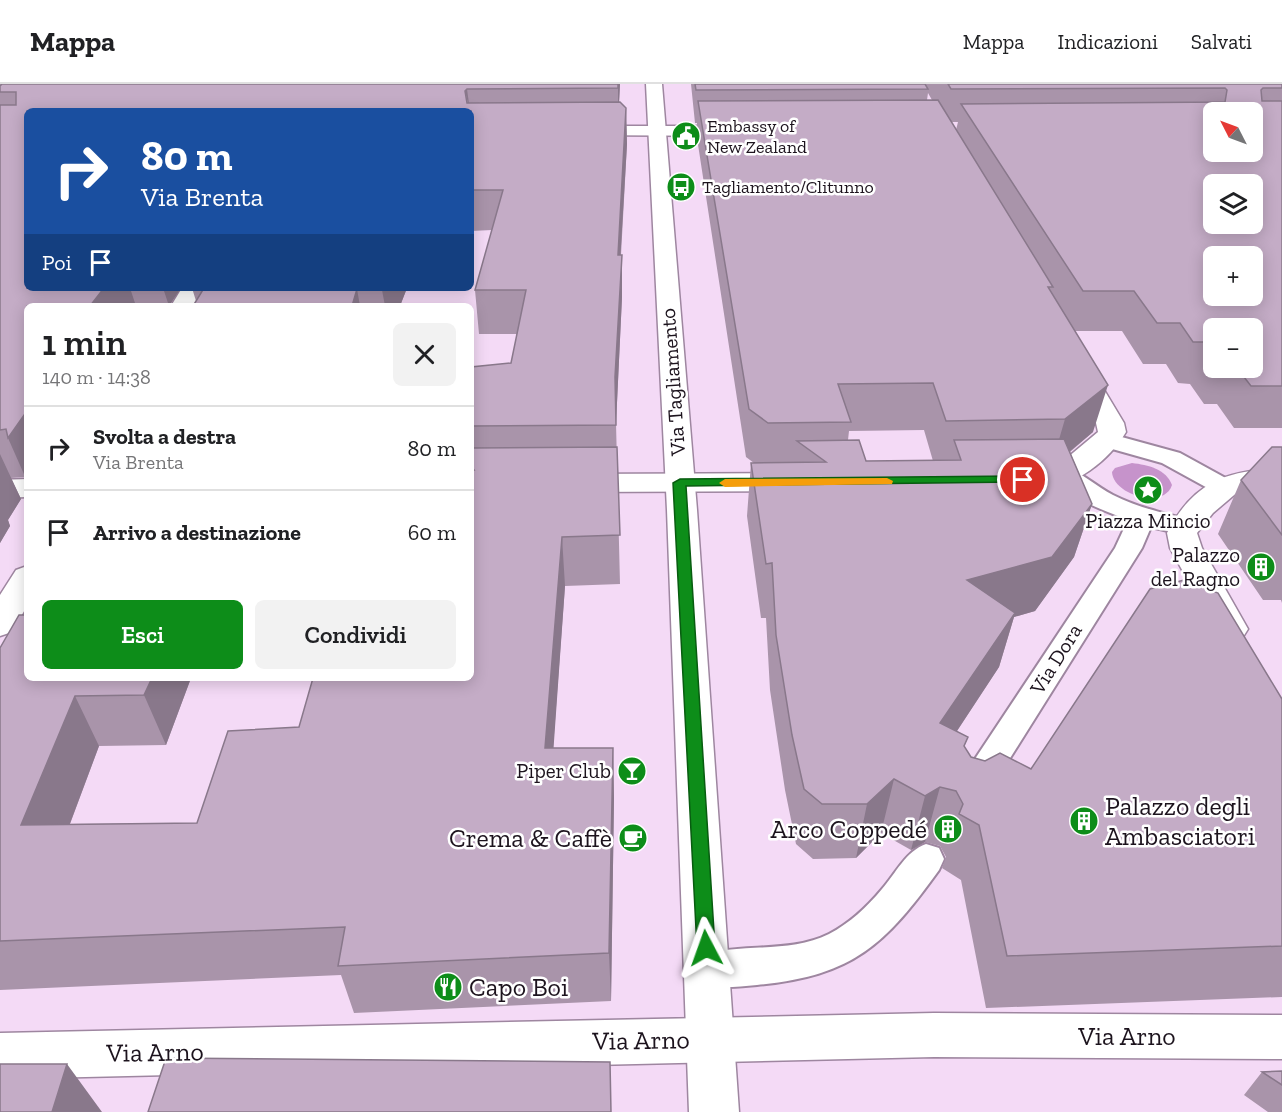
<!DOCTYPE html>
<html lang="it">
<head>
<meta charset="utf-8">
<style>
  :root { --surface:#fff; --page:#f2f2f2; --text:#202124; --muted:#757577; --line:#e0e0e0; --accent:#0d8d19 }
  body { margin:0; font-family:"Zilla Slab",serif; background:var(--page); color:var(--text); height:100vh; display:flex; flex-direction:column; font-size:22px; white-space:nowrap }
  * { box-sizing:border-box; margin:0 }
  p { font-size:20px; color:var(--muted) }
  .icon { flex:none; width:33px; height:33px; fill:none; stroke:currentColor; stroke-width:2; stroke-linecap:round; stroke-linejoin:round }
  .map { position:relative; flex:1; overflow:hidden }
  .side { position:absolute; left:24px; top:219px; width:450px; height:378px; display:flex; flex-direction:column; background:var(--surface); border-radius:9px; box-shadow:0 3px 15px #0003 }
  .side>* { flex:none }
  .guide { position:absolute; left:24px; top:24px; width:450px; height:183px; border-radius:9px; box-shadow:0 3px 15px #0003; background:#1a4fa0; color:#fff; overflow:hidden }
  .needle { width:39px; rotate:312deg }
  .controls { position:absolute; left:1203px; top:18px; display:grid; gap:12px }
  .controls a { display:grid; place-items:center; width:60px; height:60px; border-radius:9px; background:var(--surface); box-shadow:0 3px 15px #0003; font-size:30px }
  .pin { position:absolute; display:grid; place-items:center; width:51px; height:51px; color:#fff; margin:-26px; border:3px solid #fff; border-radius:50%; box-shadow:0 2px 6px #0007 }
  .me { position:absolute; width:66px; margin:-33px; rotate:356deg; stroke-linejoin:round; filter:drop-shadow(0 0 4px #0008) }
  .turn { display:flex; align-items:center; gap:21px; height:126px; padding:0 18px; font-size:27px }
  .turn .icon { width:78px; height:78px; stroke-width:2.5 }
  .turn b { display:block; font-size:42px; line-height:51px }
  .then { display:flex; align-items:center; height:57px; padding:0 18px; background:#0003; gap:12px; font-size:22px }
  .round { display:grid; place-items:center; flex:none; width:63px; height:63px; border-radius:9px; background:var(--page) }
  .headline { display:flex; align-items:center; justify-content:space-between; height:102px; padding:0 18px }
  h1 { font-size:36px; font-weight:600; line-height:45px }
  .primary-button { display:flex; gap:12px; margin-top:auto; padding:12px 18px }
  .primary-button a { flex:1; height:69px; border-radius:9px; background:var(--accent); color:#fff; font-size:24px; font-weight:600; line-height:69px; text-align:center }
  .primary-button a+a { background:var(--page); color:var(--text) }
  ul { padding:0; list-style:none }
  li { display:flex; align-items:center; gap:18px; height:84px; padding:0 18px; border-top:2px solid var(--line) }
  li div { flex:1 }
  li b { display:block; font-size:22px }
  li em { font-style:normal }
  header { display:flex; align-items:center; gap:36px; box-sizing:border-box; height:84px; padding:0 30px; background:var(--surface); border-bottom:2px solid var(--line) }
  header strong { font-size:28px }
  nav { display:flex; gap:33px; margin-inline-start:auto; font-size:21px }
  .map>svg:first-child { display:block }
</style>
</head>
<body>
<header>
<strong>Mappa</strong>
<nav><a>Mappa</a><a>Indicazioni</a><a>Salvati</a></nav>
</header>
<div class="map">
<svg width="1282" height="1028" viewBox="0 0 1282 1028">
  <rect width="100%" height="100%" fill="#f4daf6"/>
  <path fill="#c693cb" d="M1132 379C1148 381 1166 385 1172 401 1164 426 1113 411 1112 388L1115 384Z"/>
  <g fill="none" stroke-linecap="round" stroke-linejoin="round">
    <g stroke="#9e86a0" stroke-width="4">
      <path id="pedestrian" d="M1107 349 1180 369 1231 397 1235 402 1231 407 1222 410 1213 407 1162 379 1098 361 1095 356 1098 351Z
        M1064 383C1082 388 1097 403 1113 411 1139 424 1167 430 1194 437L1198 443 1194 449 1185 451 1151 443 1142 464 985 714 973 718 961 714 956 705 961 696 1115 464 1128 436C1103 426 1067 414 1051 391L1055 386Z
        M926 760 939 764 944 775 939 786C885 861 853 892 757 901 735 903 714 906 693 898L688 886 693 874C736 857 787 871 829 850 850 839 867 823 882 805 896 789 906 767 926 760Z"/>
    </g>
    <g stroke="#9e86a0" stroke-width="3">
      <path id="minor" d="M582 42H741L750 47 741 52 576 51 573 47 576 43Z
        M182 204H206L195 222H171Z
        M1078 276 1087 279 1091 284 1124 339 1126 348C1107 380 1064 412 1026 402L1021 396 1026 390 1055 384 1098 348 1096 339 1065 284 1069 279Z
        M1282 385V403L1240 406 1213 429 1197 449 1202 464 1248 545 1243 553 1231 557 1219 553 1170 464 1167 449C1193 398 1228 385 1282 385Z
        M795 389 805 392 810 398 805 404 795 407 574 408 564 405 559 399 564 393 574 390Z
        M27 395V413L0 414V396Z
        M27 482V522L12 548 0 552V511L16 486Z
        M934 929 1282 931V975L934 973 0 995V949Z"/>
    </g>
    <g stroke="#9e86a0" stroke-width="3">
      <path id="tertiary" d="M646 0H662L697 426 739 1028H689L667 426Z"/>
    </g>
    <use href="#pedestrian" fill="#fff" fill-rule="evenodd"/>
    <use href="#minor" fill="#fff" fill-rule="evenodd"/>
    <use href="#tertiary" fill="#fff" fill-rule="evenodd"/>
  </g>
  <path fill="#a994aa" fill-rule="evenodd" d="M0 0H620L619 18 626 24 627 60 621 171H622V213L616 339 620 500 565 502 553 664H613L614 714 611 917 354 929 341 891 0 906V564L191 594 166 661 99 662 70 740 197 739 299 643 471 594V283L511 279 517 250H479L475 206 492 146 471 147V27L27 204H181L169 222H27V397L25 393 11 394 21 415 8 436 10 442 0 459Z
    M691 0H1282V344H1234L1217 320H1204L1190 300 1178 299 1166 280H1143L1122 247H1075L1093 348 1070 368 1092 420 1074 473 1035 527 1014 533 999 583 957 647 968 653 964 663 971 673 985 677 1031 685 1282 615V913L986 924 961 796 942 784 946 773 940 762 925 758 911 766 881 749 856 774 813 775 796 760 785 706 770 606 766 534H761L747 432 751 379H754L746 373 697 54V39H695ZM928 9 932 16H927ZM951 38H958L956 46ZM1214 244 1252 284H1214ZM924 346 933 377H866L848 356 849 347Z
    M192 204H407L400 222H193L196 217Z
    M1282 363V519L1281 516H1263L1218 450 1241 396Z
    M1282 987V1028H1268L1244 1011 1262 988Z"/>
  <path fill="#89788b" d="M618 0H620L618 40Z
    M467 5 470 27 465 7Z
    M626 24 627 60 618 213V171Z
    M622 171V213L616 340 615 293Z
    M104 204H130L136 222H90Z
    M163 204H181L169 222Z
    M383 204H407L400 222H385L382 206Z
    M357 205 360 222H352Z
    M1108 301 1093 348 1051 383 1065 335Z
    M27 327V397L8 354Z
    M0 370 21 415 8 436 10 442 0 459Z
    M1092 420 1074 473 1035 527 1014 533 999 583 926 694 967 496Z
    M562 453 565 502 550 714 545 664Z
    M152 594H191L166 661 144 611Z
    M75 612 99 662 51 790 21 741Z
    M613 664 614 714 611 917 609 869Z
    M894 695 881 749 856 774 867 720Z
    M940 703 925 758 911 766 925 712Z
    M67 980 102 1028H52Z"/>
  <path fill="#c4acc6" stroke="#89788b" stroke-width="1.5" fill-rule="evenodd" d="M2 0H618V4L467 5 465 7 467 19 620 18 626 24 618 171H622L615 293 616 341 471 342V283L511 279 526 206H475L503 106H471V27H27V204H104L90 222H27V327L8 354 6 345 0 346V21H16V8H0V2Z
    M695 0H925L928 5 696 6Z
    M948 0H1282V4H1263L1261 6 1262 17H1282V302H1251L1237 284H1252V244H1214V269L1205 258H1193L1180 239H1157L1134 207H1083L961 20 1225 18 1227 6 1225 4 951 5ZM1214 28H1252V68H1214ZM1214 100H1252V140H1214ZM1214 172H1252V212H1214Z
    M938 16 1053 203H1048L1108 301 1065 335 946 337 933 299 838 300 851 338 768 339 749 325 698 17Z
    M204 204H383L382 206 357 205 352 222H193Z
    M1064 355 1092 420 1052 473 967 496 1015 529 940 639 968 653 964 662 971 673 985 677 1000 669 1031 685 1150 505 1184 496 1218 509 1282 615V862L1007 872 979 741 959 730 963 720 956 707 940 703 925 712 894 695 867 720H822L804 705 792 651 776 551 772 479 766 480 751 379 826 378 797 357 859 356 866 377 961 376 954 356Z
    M617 363 620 451 562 453 545 664H613L609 869 338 882 345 843 0 857V564L19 531H27V594H152L144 611 75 612 21 741 197 739 228 647 299 643 313 594H471V386H474L471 382V364Z
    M1272 363H1282V451L1241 396Z
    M166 974 610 978 611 1028H148Z
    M0 980H67L52 1028H0Z
    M1282 987V1001L1262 988Z"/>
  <path fill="#0d8d19" stroke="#085c10" stroke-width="1.5" d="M1023 392 1028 393V398L686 402 715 864 712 869 706 872 699 869 697 864 673 399 680 395Z"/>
  <path fill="#f59e0b" d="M887 394 893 397 892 400 725 403 719 399 725 395Z"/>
  <defs>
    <g id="civic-disc" transform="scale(1.5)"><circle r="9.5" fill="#0d8d19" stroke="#fff"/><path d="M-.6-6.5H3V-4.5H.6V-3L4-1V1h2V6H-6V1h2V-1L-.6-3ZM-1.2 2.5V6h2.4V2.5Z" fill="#fff"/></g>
    <g id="bus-disc" transform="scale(1.5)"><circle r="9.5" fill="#0d8d19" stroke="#fff"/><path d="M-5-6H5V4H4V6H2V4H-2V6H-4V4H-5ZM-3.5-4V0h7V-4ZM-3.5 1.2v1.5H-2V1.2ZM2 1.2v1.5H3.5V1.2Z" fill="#fff"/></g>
    <g id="sight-disc" transform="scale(1.5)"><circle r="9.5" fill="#0d8d19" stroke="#fff"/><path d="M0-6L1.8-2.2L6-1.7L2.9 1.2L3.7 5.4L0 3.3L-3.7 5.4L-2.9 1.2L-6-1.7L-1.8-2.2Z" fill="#fff"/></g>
    <g id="building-disc" transform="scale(1.5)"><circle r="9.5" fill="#0d8d19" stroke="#fff"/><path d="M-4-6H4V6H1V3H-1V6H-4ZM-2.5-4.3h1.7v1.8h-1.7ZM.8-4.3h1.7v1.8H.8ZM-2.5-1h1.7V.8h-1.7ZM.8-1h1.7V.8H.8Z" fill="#fff"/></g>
    <g id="bar-disc" transform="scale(1.5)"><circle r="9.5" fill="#0d8d19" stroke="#fff"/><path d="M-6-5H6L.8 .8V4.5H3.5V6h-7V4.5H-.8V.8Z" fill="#fff"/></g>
    <g id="cafe-disc" transform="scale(1.5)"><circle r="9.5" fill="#0d8d19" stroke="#fff"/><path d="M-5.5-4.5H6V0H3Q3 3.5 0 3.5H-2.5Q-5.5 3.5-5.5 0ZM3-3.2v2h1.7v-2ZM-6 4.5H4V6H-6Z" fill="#fff"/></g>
    <g id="restaurant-disc" transform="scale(1.5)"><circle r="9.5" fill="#0d8d19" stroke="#fff"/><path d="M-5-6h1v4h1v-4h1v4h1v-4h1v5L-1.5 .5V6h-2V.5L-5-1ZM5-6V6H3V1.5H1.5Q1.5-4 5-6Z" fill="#fff"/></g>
  </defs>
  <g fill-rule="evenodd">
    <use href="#civic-disc" x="686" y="52"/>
    <use href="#bus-disc" x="681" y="103"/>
    <use href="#sight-disc" x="1148" y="406"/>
    <use href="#building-disc" x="1261" y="483"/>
    <use href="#bar-disc" x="632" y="687"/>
    <use href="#building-disc" x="1084" y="737"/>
    <use href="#building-disc" x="948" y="745"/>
    <use href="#cafe-disc" x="633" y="754"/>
    <use href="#restaurant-disc" x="448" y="903"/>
  </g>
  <g text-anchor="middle" stroke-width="5" stroke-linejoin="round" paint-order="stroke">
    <g font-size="18" fill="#1c131d" stroke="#fff" text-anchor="start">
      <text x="707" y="48">Embassy of<tspan x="707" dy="21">New Zealand</tspan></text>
      <text x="702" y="109">Tagliamento/Clitunno</text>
    </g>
    <g font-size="21" fill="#1c131d" stroke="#fff">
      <text transform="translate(673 298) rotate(-94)" y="7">Via Tagliamento</text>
      <text transform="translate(1056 575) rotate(-58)" y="7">Via Dora</text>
    </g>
    <g font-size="21" fill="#1c131d" stroke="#fff" text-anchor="end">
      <text x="1148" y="444" text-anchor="middle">Piazza Mincio</text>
      <text x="1240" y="478">Palazzo<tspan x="1240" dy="24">del Ragno</tspan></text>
      <text x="611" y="694">Piper Club</text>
    </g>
    <g font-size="26" fill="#1c131d" stroke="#fff" text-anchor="start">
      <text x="1105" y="731">Palazzo degli<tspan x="1105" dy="30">Ambasciatori</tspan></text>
      <text x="927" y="754" text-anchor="end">Arco Coppedé</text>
      <text x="612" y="763" text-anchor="end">Crema &amp; Caffè</text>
      <text x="469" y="912">Capo Boi</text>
    </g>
    <g font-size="26" fill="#1c131d" stroke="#fff">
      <text x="1127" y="961">Via Arno</text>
      <text transform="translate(641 956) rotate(-1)" y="9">Via Arno</text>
      <text transform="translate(155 968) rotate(-1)" y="9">Via Arno</text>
    </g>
  </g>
</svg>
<div class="controls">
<a><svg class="needle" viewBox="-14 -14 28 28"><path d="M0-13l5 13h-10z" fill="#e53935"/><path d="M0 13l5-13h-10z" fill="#757577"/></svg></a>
<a><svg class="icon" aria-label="layers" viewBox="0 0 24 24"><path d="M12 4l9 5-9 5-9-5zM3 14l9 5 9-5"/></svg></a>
<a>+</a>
<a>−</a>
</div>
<div class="pin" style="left:1023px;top:396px;background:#d93025"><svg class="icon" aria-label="arrive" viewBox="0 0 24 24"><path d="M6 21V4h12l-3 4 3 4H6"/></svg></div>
<svg class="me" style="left:706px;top:864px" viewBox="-20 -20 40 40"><path d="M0-17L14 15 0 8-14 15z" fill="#0d8d19" stroke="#fff" stroke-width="4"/></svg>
<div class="guide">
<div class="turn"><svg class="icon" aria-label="right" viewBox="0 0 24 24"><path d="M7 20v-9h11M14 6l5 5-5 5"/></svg><div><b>80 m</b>Via Brenta</div></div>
<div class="then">Poi<svg class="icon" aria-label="arrive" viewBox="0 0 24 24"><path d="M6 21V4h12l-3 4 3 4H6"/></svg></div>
</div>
<section class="side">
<div class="headline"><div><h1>1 min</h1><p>140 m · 14:38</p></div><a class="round"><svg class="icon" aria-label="close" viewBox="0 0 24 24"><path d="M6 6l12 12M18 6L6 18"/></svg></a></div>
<ul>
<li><svg class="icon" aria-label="right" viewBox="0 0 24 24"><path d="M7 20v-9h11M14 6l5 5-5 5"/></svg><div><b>Svolta a destra</b><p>Via Brenta</p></div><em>80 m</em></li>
<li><svg class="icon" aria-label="arrive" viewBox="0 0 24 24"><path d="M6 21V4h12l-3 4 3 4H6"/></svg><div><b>Arrivo a destinazione</b></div><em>60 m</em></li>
</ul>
<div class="primary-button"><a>Esci</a><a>Condividi</a></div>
</section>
</div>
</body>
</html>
